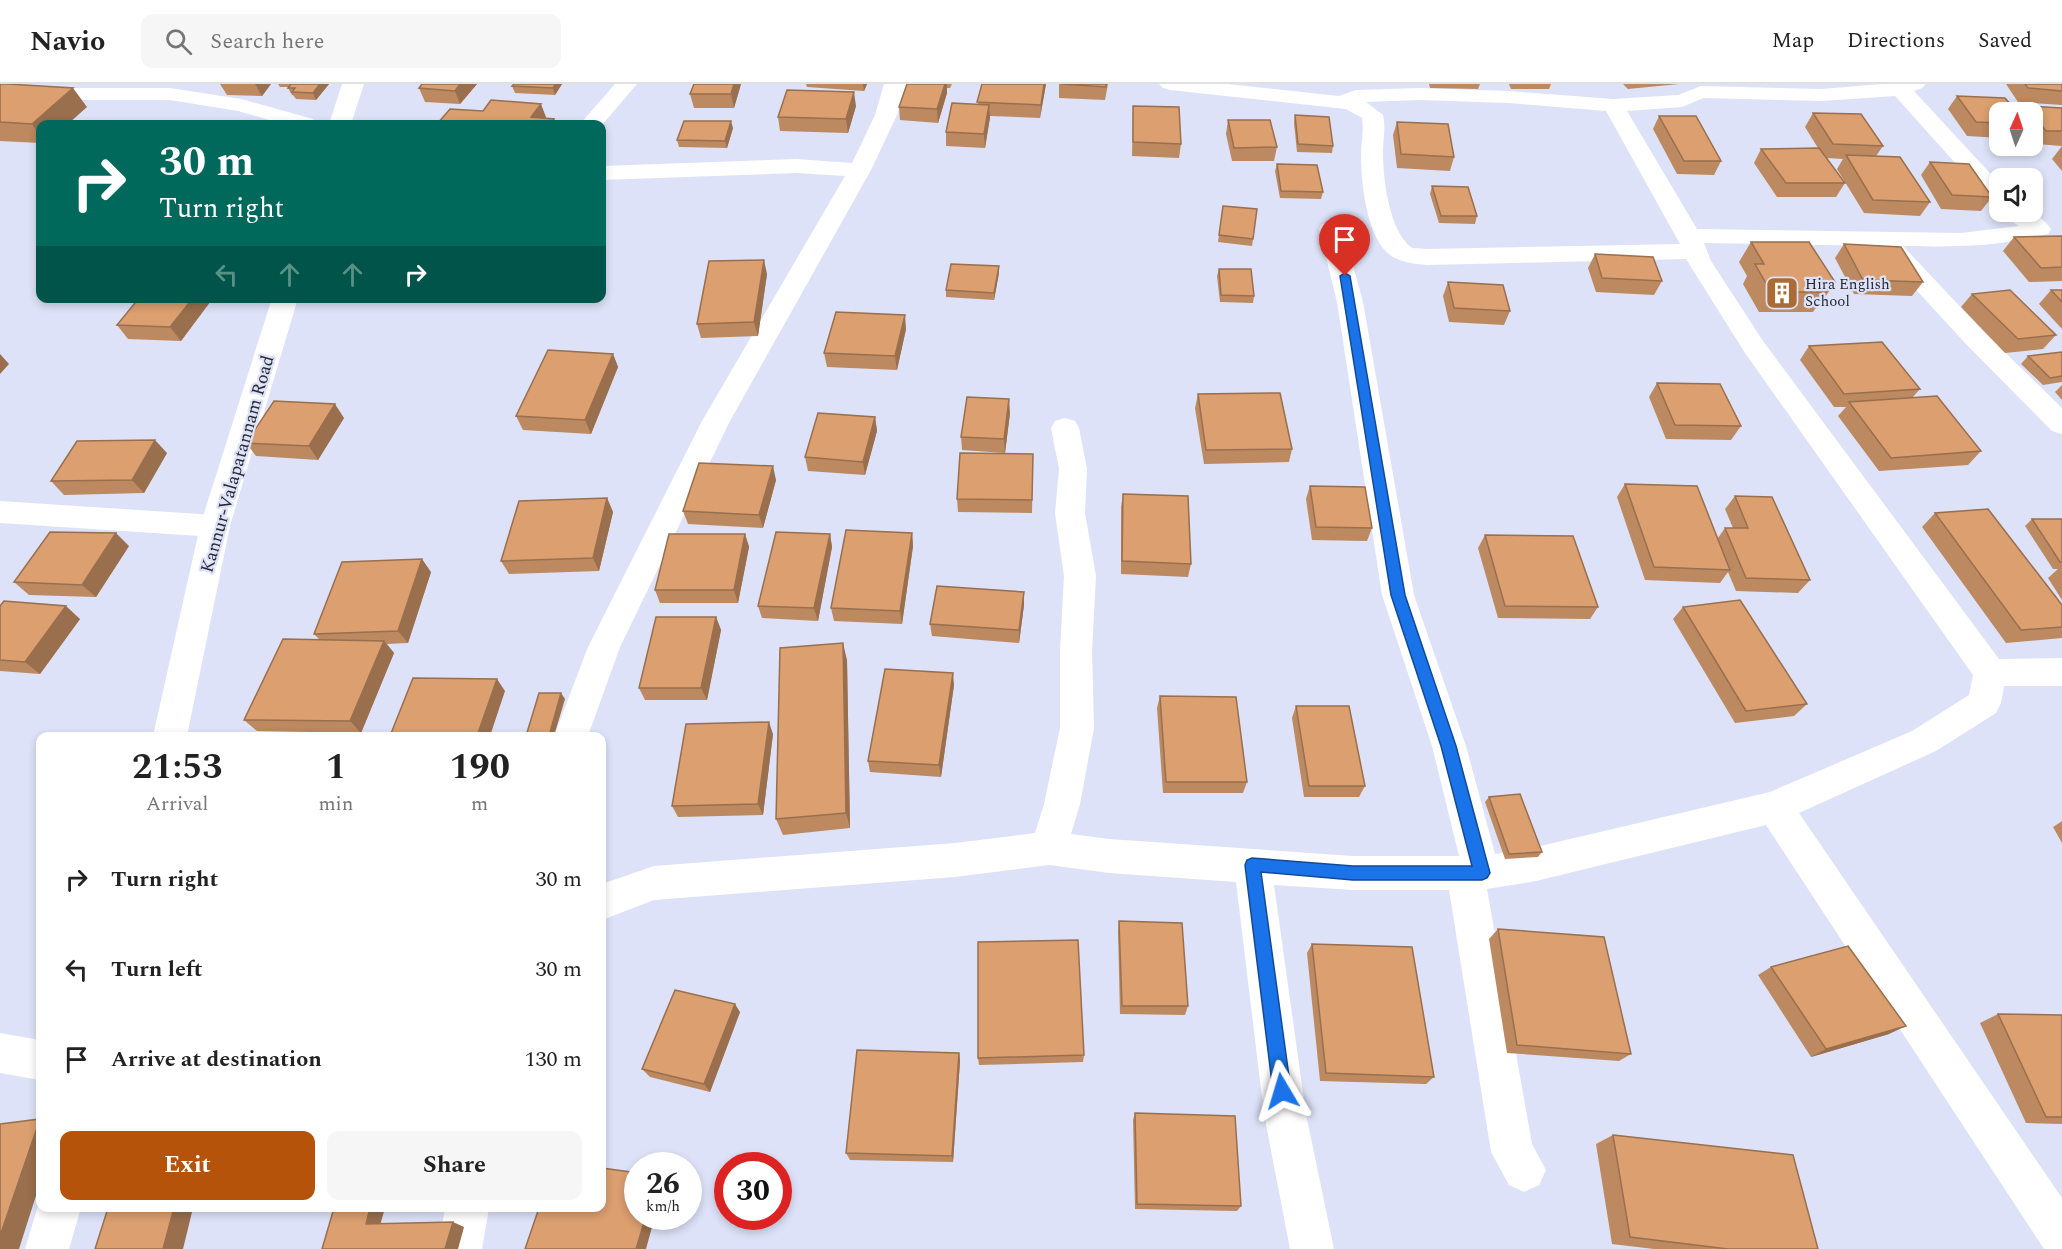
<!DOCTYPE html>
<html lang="en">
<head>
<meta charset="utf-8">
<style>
  :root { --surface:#fff; --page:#f6f6f6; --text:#222; --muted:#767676; --line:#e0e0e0; --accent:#b45309 }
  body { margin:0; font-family:Spectral,serif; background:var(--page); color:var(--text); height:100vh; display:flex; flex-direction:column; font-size:22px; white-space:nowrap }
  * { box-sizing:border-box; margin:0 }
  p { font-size:20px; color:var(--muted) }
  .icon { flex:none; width:33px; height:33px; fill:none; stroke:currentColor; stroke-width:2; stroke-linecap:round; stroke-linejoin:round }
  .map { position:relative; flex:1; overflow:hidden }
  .side { position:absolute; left:36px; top:648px; width:570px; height:480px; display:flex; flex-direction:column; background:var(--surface); border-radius:12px; box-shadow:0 3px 9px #0003 }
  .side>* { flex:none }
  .hud { position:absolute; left:36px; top:36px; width:570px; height:183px; border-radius:12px; box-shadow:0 3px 9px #0003; background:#00695c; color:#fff; overflow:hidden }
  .needle { width:39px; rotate:3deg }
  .fabs { position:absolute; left:1989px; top:18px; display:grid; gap:12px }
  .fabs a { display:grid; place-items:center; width:54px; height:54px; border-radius:12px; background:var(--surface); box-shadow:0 3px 9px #0003; font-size:30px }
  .speed { position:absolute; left:624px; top:1068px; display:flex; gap:12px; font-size:30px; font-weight:700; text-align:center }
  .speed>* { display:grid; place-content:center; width:78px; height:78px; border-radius:50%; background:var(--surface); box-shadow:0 3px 9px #0003; line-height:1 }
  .speed small { font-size:15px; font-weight:400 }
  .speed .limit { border:9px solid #d22; background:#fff; color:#111 }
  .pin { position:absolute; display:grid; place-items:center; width:51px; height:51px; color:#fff; margin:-62px -26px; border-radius:50% 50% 50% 0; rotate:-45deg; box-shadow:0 0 6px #0007 }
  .pin .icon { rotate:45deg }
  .me { position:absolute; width:66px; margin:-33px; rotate:353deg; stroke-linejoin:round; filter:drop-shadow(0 0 4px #0008) }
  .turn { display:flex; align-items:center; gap:21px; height:126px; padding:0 24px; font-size:27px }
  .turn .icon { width:78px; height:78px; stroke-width:2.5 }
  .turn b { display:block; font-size:42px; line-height:51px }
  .lanes { display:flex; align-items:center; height:57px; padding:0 24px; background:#0003; justify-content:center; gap:30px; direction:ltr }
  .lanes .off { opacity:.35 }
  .eta { display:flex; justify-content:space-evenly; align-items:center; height:102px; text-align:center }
  .eta b { font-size:36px; font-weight:700; line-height:42px }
  .button { display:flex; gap:12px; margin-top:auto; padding:12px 24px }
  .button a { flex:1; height:69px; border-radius:12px; background:var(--accent); color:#fff; font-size:24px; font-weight:700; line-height:69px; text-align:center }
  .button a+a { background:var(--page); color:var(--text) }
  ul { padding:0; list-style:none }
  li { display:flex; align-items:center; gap:18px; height:90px; padding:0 24px }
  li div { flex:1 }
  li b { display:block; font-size:22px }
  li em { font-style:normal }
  header { display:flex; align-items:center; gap:36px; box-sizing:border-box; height:84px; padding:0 30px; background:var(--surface); border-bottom:2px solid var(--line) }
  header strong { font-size:28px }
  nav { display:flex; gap:33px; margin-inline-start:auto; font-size:21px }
  .search { width:420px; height:54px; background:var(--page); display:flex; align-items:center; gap:15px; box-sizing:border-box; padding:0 21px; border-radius:12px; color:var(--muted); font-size:22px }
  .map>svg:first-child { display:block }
</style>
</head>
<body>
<header>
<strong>Navio</strong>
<div class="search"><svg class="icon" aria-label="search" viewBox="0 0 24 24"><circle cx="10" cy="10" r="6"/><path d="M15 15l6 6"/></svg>Search here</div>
<nav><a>Map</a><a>Directions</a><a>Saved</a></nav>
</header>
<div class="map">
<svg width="2062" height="1165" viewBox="0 0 2062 1165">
  <rect width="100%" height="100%" fill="#dde2f8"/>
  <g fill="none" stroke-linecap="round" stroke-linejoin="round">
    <path fill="#fff" fill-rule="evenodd" d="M615 0H637L602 41 580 40Z
      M884 0H906L897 31 871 86 730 337 620 563 588 652H554L588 563 702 337 845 92 796 89 602 96V82L796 75 852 79 875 31Z
      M1159 0H1228L1339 12 1356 6 1420 4 1509 7 1613 15 1678 11 1701 2 1822 5 1882 0H1926L1922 4 1914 7 2000 100V122L1992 120 1895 12 1822 17 1704 14 1682 23 1627 27 1697 145 1961 149 2019 142 2005 133 2001 128C2021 128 2039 127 2051 145L2048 150C1995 163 1956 163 1903 162L1984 248 2062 324V350L2052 347 1966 260 1883 170 1880 165 1882 162 1704 159 1711 177 1763 257 1999 575 2062 574V602H2004L2001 619 1996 629 1936 667 1799 729 2062 1114V1165H2044L1766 741 1536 797 1487 805 1532 1060 1546 1086 1539 1101 1524 1108 1509 1101 1491 1068 1449 806H1353L1274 801 1306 1030 1334 1165H1290L1264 1030 1236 798 1109 789 1049 781 955 793 654 816 602 836V800L654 782 955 759 1035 749 1044 720 1060 644V567L1064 492 1055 429 1059 385 1051 344 1055 337 1065 334 1075 337 1079 344 1087 385 1085 429 1096 492 1092 567 1094 644 1080 720 1071 750 1109 755 1353 772H1459L1432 662 1382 511 1337 218 1319 145 1322 140 1331 138 1340 140 1343 145 1363 218 1414 511 1466 662 1495 770 1536 763 1770 708 1912 647 1969 611 1973 591 1745 269 1686 175 1427 181C1416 180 1405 179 1395 174 1367 161 1361 99 1361 71 1361 59 1364 47 1362 34L1346 25 1170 6 1163 4ZM1420 16 1509 19 1606 27 1680 160 1427 165 1412 164C1389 147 1383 95 1383 68 1383 55 1386 44 1383 31L1366 18Z
      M0 4H170L241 15 313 35 316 40H283L238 27 170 16H0Z
      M0 417 215 431 226 434 230 442 226 450 215 453 0 439Z
      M0 949 40 956V996L0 989Z
      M445 1124H489L482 1165H438Z"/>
    <path fill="#fff" fill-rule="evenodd" d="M342 0H364L351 40H329Z
      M272 214H298L230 442 187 652H153L200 442Z
      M40 1115V1124H81L69 1165H25Z"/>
  </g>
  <path fill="#bc8960" d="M0 0 87 23 40 40V59L0 57Z
    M220 0H271L262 12 227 11Z
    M278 0H329L316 16 296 15 293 11H292L288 4 289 3H280Z
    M422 0H477L460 20 425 18 419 4Z
    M562 0 555 11 515 9 512 2Z
    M694 0H741L734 24H694L690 10Z
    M806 0H867L864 7 807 3Z
    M907 0H952L950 4H947V9L938 39 900 36 899 23Z
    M982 0H1046L1040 34 990 32 985 64 946 62V48L978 20Z
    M1059 0H1108L1105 16 1059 14Z
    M1429 0H1480L1478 5 1430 4Z
    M1509 0H1551L1549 5H1511Z
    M1623 0H1679L1628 5Z
    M2006 0H2062V21L2018 18Z
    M1957 12 2000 28V54L1967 52 1948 25Z
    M856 22 848 49 780 47 778 33Z
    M1133 22 1181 60 1179 74 1132 72Z
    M2028 22 2062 24V62L2036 60 2032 56V28H2023Z
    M1813 29 1883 62 1876 72 1930 118 1920 132 1864 129 1837 85 1843 75 1827 74 1845 99 1836 113H1777L1754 79 1761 65 1818 64 1805 43Z
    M1295 31 1333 62 1332 69 1297 68 1294 39Z
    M1659 32 1721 77 1714 91 1677 90 1653 45Z
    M1228 36 1277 63 1274 77H1232L1226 50Z
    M1397 38 1454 73 1450 87 1397 84 1393 51Z
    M733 44 727 64 679 63 677 56Z
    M2062 62V87L2052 75Z
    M1930 78 1992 113 1981 127 1941 125 1921 91Z
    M1277 80 1323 108 1321 115 1280 114 1275 87Z
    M1432 102 1477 132 1475 140 1439 139 1430 110Z
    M1223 122 1253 155 1252 162 1218 158Z
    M2062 152V197L2029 198 2003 167 2014 153Z
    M1751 158 1835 198 1822 218H1820L1813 228H1759L1743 200 1747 192 1739 178Z
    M1844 160 1923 198 1912 212 1854 210 1835 174Z
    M1595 170 1662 197 1654 211 1596 208 1588 184Z
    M999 182V189L994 216 946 213V206Z
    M1219 185 1254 212 1253 219 1220 218 1217 192Z
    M767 190 758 252 701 254 697 240Z
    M1448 198 1510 227 1504 241 1449 238 1443 212Z
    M2051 206H2062V245L2039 220Z
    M1972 210 2056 251 2043 265 2005 269 1961 223Z
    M213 214 181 257 128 255 117 241Z
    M906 245 897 286 827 283 824 269Z
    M1809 262 1920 305 1912 314 1981 367 1968 381 1879 387 1838 332 1846 323H1834L1800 276Z
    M2062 268V298L2043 301 2021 280 2028 272Z
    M613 270 618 283 591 350 523 346 516 332Z
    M1657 299 1741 342 1731 356 1666 355 1649 313Z
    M2062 301V316L2055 308Z
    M1198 310 1292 365 1289 378 1204 380 1195 324Z
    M1010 329 1005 369 962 366 961 353Z
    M875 333 877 347 865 391 808 387 805 373Z
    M344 334 318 376 256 372 246 359Z
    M167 369 144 409 64 411 51 397Z
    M1033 370 1032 429 958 428 957 415Z
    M776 396 763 444 688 440 683 427Z
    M1625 400 1718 454 1725 444H1733L1725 425 1735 412 1810 496 1798 509 1736 507 1728 488 1720 499 1645 496 1617 413Z
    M1310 402 1372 444 1367 457 1312 456 1306 415Z
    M1123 410 1191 480 1188 493 1121 490V423Z
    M607 414 613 428 599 487 509 490 501 477Z
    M1935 429 2062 521V554L2006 559 1922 443Z
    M2032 435H2062V516L2048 494 2058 485H2053L2025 442Z
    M912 449 913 462 902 540 834 537 831 524Z
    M745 450 749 463 738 519H660L655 506Z
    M830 450 832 463 818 537 762 534 758 522Z
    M1485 451 1598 523 1590 535 1498 534 1478 464Z
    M129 462 96 513 29 511 14 498Z
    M431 488 408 559 387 560 394 569 361 649 257 647 244 636 320 556 314 550Z
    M1024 521 1019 559 932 552 930 540Z
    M0 522 80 535 40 590 0 587Z
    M1683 523 1807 620 1794 632 1735 639 1673 535Z
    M716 533 721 546 707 616H645L639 604Z
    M847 576 850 744 783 751 776 735Z
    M954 601 941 693 870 688 868 677Z
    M1160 612 1247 698 1243 709H1163L1157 624Z
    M1296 622 1365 702 1359 713H1304L1292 634Z
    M773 650 763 731 678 733 672 722Z
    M1489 713 1542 768 1538 773 1505 775 1485 718Z
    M2062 737V759L2053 743Z
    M1119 837 1188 922 1185 931 1120 930 1118 847Z
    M1498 845 1631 970 1619 977 1507 969 1489 855Z
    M1312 860 1434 993 1426 1000 1320 997 1307 869Z
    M1771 883 1889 950 1811 973 1758 891Z
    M740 928 710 1008 650 993 642 985Z
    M1998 930 2062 931V1040L2026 1039 1980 939Z
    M959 969 960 977 953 1078 850 1076 846 1069Z
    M1084 971 1083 978 979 981 978 974Z
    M1135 1029 1241 1122 1237 1127 1135 1125 1133 1036Z
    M1613 1051 1818 1165H1654L1612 1160 1596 1060Z"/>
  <path fill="#996f4e" d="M255 0H271L262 12Z
    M320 0H329L316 16 313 9Z
    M460 0H477L460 20 455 7Z
    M555 0H562L555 11 553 4Z
    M734 0H741L734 24 731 10Z
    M863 0H867L864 7Z
    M945 0H947V9L938 39 937 25Z
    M1044 0H1046L1040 34 1041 21Z
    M73 4 87 23 68 40H40V51L32 40Z
    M854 8 856 22 848 49 846 35Z
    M541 20 546 33 541 40 531 33Z
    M989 21 990 34 985 64 984 50Z
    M554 35 556 40H551Z
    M731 37 733 44 727 64 725 57Z
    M764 176 767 190 758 252 754 238Z
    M999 182V189L994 216V209Z
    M193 214H213L181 257 170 243Z
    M905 231 906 245 897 286 895 272Z
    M0 270 9 280 0 290Z
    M613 270 618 283 591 350 585 336Z
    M1009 315 1010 329 1005 369 1004 355Z
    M335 320 344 334 318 376 309 362Z
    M875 333 877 347 865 391 863 378Z
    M155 356 167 369 144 409 132 396Z
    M773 382 776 396 763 444 759 431Z
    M607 414 613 428 599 487 593 474Z
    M116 449 129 462 96 513 82 501Z
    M912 449 913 462 902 540 900 527Z
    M745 450 749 463 738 519 734 506Z
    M830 450 832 463 818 537 814 524Z
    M422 475 431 488 408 559 398 547Z
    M1024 508V521L1019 559V546Z
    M66 522 80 535 40 590 25 578Z
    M716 533 721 546 707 616 701 604Z
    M384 557 394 569 361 649 350 637Z
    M843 559 847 576 850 744 846 729Z
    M953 589 954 601 941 693 939 681Z
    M497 595 505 607 490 652H477Z
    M561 609 565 615 554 652H549Z
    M769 638 773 650 763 731 758 720Z
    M735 920 740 928 710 1008 704 1000Z
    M1906 942 1889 950 1811 973 1826 965Z
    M959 969 960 977 953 1078 952 1072Z
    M40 1035V1099L19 1165H0V1152Z
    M174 1124H193L183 1165H163Z
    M370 1124H385L379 1145 366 1140Z
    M646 1132H655L646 1165H636Z
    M453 1138 464 1143 458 1165H445Z"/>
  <path fill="#db9f70" stroke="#996f4e" stroke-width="1.5" d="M0 0H8L73 4 32 40 0 38Z
    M291 0H320L313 9 292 8 295 4H288Z
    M422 0H460L455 7 419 4Z
    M514 0H555L553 4 512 2Z
    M694 0H734L731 10H690Z
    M907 0H945L937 25 899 23Z
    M982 0H1044L1041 21 977 18Z
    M1061 0H1106V3Z
    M2025 0H2062V7L2028 4Z
    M787 6 854 8 846 35 778 33Z
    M1957 12 2005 14 2017 28H2000V39L1976 38Z
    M491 16 541 20 531 33 554 35 551 40H437L450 25 483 27Z
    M952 19 989 21 984 50 946 48Z
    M1133 22 1179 23 1181 60 1133 58Z
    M2028 22 2062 24V47H2046Z
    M1813 29 1861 30 1883 62 1833 60Z
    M1295 31 1329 33 1333 62 1298 60Z
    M1659 32H1696L1721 77H1684Z
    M1228 36H1270L1277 63 1234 64Z
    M684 37H731L725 57 677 56Z
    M1397 38 1448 40 1454 73 1401 70Z
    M1819 64 1845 99H1786L1761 65Z
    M1846 71 1900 73 1930 118 1873 116Z
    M1930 78 1969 80 1992 113 1952 111Z
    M1277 80 1317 81 1323 108 1281 107Z
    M1432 102 1468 103 1477 132H1441Z
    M1223 122 1257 125 1253 155 1219 151Z
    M2062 152V183L2041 184 2014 153Z
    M1751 158H1809L1835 198H1820L1826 208H1771L1755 180H1764Z
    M1844 160 1901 163 1923 198 1863 196Z
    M1595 170 1653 173 1662 197 1602 194Z
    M764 176 754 238 697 240 709 177Z
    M951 180 999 182 994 209 946 206Z
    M1219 185H1251L1254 212 1221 211Z
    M1448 198 1503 201 1510 227 1454 224Z
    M2010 206 2056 251 2018 255 1972 210Z
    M2051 206H2062V218Z
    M139 214H193L170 243 117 241Z
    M836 228 905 231 895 272 824 269Z
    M1882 258 1920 305 1844 310 1809 262Z
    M548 266 613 270 585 336 516 332Z
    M2062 268V292L2050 294 2028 272Z
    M1657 299 1720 300 1741 342 1675 341Z
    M1280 309 1292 365 1206 366 1198 310Z
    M1937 312 1981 367 1891 374 1849 318Z
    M967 313 1009 315 1004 355 961 353Z
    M274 317 335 320 309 362 246 359Z
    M818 329 875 333 863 378 805 373Z
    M155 356 132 396 51 397 77 357Z
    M960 369 1033 370 1032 416 957 415Z
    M699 379 773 382 759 431 683 427Z
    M1625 400 1697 402 1730 486 1654 483Z
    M1310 402 1365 403 1372 444 1316 443Z
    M1123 410 1188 412 1191 480 1122 477Z
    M1735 412 1772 413 1810 496 1746 494 1725 444H1748Z
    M607 414 593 474 501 477 519 417Z
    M1988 425 2062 521V543L2021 546 1935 429Z
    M2032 435H2062V478H2060Z
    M846 446 912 449 900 527 831 524Z
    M50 448 116 449 82 501 14 498Z
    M776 448 830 450 814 524 758 522Z
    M669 450H745L734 506H655Z
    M1485 451 1573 452 1598 523 1505 522Z
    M422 475 398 547 314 550 342 478Z
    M937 502 1024 508 1019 546 930 540Z
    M1740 516 1807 620 1746 627 1683 523Z
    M4 517 66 522 25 578 0 576V522Z
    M656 533H716L701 604H639Z
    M283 555 384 557 350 637 244 636Z
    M843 559 846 729 776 735 780 564Z
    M885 585 953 589 939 681 868 677Z
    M413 594 497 595 477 652H390Z
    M539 609H561L549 652H526Z
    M1160 612 1236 613 1247 698H1166Z
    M1296 622H1349L1365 702H1309Z
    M769 638 758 720 672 722 686 640Z
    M1520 710 1542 768 1509 770 1489 713Z
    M1119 837 1182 839 1188 922H1122Z
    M1498 845 1604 853 1631 970 1517 961Z
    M1078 856 1084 971 978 974V858Z
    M1312 860 1412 863 1434 993 1326 989Z
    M1848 862 1906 942 1826 965 1771 883Z
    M675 906 735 920 704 1000 642 985Z
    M1998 930 2062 931V1033H2046Z
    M857 966 959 969 952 1072 846 1069Z
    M1135 1029 1235 1032 1241 1122 1137 1120Z
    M40 1035 0 1152V1040Z
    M1613 1051 1793 1071 1818 1165H1728L1630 1153Z
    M602 1084 638 1089V1132H646L636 1165H525L539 1124H602Z
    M108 1124H174L163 1165H95Z
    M334 1124H370L366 1140 453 1138 445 1165H322Z"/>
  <path fill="#1a73e8" stroke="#114b97" stroke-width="1.5" d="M1345 189 1350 192 1405 511 1456 662 1490 789 1487 794 1482 796H1353L1261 788 1291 1007 1288 1013 1282 1016 1276 1013 1273 1007 1245 781 1247 776 1252 774 1353 782H1472L1441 662 1391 511 1340 192Z"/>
  <defs>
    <g id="building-square" transform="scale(1.725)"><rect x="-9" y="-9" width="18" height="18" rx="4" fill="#ab6b34" stroke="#dde2f8"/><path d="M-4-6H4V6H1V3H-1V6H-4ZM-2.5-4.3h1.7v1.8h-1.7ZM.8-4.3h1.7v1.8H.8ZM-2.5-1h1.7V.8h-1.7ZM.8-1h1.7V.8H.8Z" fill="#fff"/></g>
  </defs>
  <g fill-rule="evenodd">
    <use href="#building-square" x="1782" y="209"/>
  </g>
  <g text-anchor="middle" stroke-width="4.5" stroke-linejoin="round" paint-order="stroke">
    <g font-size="15" fill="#272931" stroke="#dde2f8" text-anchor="start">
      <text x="1805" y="205">Hira English<tspan x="1805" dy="17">School</tspan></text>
    </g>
    <g font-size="18" fill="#272931" stroke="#dde2f8">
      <text transform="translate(237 380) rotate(-74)" y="6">Kannur-Valapatannam Road</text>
    </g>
  </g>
</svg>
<div class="fabs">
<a><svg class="needle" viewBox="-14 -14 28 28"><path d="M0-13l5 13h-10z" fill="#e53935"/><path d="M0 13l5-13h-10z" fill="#767676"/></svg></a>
<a><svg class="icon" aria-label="sound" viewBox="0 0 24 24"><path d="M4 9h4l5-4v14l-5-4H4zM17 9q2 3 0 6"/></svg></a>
</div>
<div class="speed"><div>26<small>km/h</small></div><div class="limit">30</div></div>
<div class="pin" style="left:1345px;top:192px;background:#d93025"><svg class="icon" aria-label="arrive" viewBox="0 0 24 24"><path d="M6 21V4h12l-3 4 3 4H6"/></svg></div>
<svg class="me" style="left:1282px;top:1007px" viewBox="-20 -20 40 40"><path d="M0-17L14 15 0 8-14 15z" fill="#1a73e8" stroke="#fff" stroke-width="4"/></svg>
<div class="hud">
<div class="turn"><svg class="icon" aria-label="right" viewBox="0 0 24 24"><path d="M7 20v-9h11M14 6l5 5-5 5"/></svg><div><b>30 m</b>Turn right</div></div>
<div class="lanes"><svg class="icon off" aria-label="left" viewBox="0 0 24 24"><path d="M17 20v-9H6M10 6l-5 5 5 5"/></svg><svg class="icon off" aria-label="ahead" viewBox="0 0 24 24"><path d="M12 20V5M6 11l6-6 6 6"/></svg><svg class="icon off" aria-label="ahead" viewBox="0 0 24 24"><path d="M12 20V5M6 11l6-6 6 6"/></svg><svg class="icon" aria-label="right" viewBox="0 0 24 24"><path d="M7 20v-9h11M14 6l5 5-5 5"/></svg></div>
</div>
<section class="side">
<div class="eta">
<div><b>21:53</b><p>Arrival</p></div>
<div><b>1</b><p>min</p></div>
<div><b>190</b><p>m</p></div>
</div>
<ul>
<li><svg class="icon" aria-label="right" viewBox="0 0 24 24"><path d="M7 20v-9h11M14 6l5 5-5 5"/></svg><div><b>Turn right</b></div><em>30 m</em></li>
<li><svg class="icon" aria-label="left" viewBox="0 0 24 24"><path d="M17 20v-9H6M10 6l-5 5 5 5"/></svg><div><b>Turn left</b></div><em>30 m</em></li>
<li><svg class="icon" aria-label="arrive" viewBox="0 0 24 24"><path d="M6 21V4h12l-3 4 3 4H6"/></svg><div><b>Arrive at destination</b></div><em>130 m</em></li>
</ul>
<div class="button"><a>Exit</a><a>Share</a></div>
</section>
</div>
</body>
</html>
